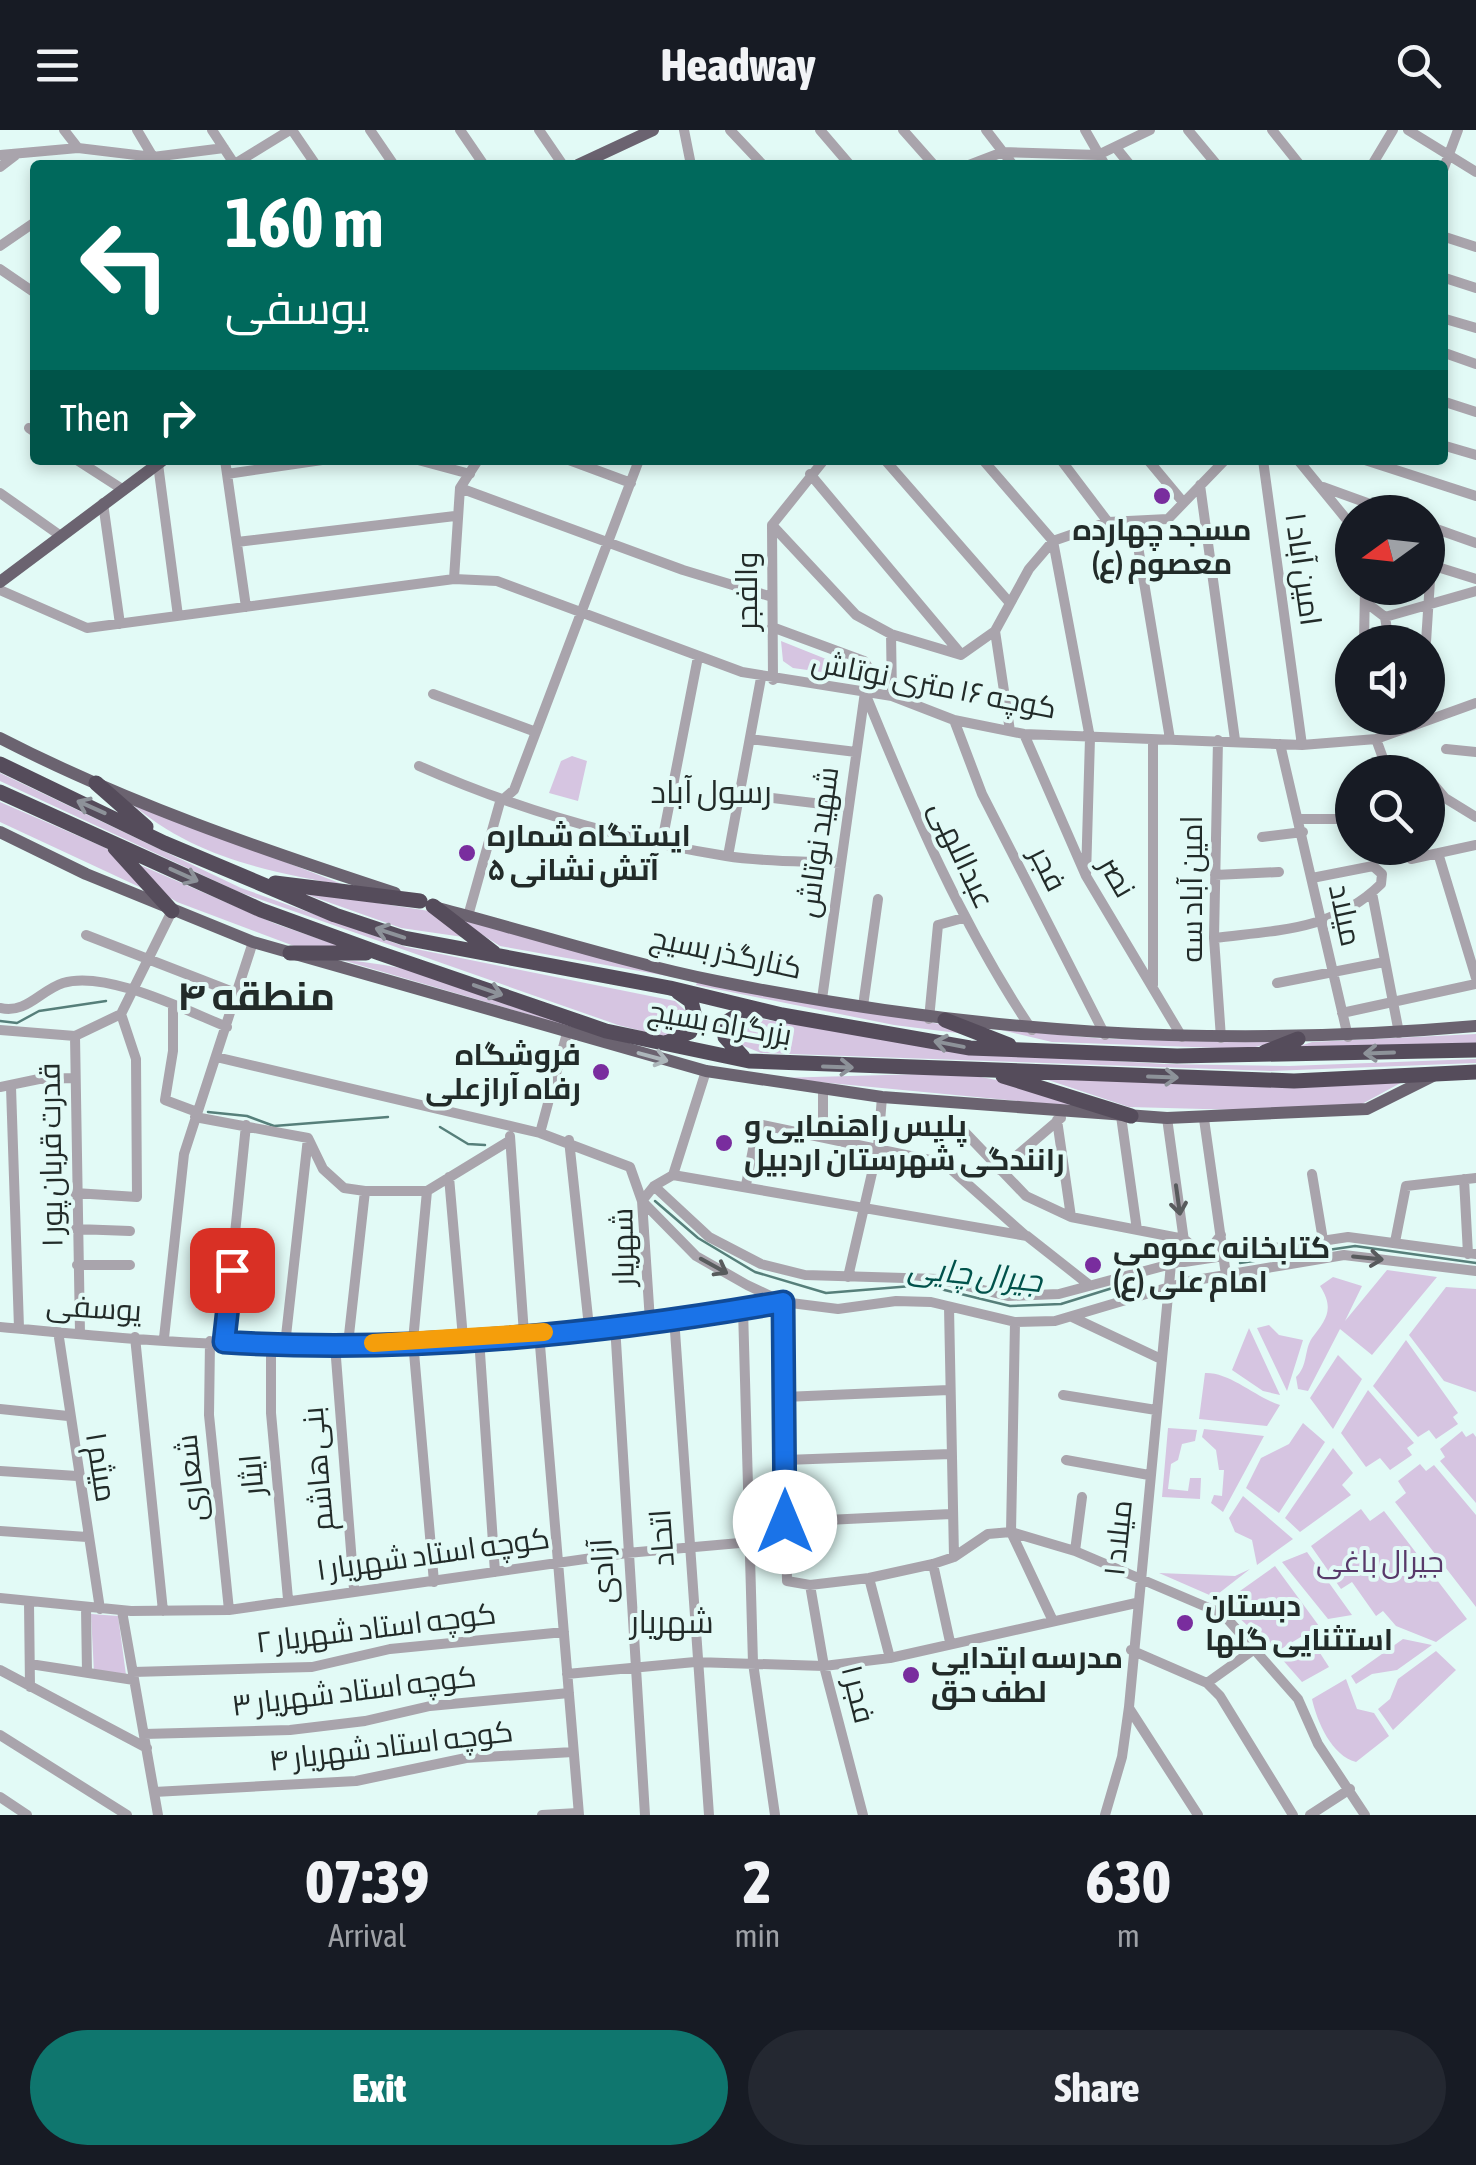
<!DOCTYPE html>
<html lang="en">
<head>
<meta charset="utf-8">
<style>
  :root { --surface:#171b24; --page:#242831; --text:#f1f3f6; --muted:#9ea1a6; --accent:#0f766e }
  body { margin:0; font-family:"Asap Condensed",Cairo,sans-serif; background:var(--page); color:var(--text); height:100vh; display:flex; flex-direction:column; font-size:38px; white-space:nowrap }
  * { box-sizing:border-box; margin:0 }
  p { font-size:32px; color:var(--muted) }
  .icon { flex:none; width:55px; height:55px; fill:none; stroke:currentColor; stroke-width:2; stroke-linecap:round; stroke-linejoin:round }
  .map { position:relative; height:1685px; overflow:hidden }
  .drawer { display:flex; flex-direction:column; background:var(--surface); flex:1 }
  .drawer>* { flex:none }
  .banner { position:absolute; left:30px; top:30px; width:1418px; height:305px; border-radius:10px; box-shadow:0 5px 15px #0003; background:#00695c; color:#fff; overflow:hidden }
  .needle { width:65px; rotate:255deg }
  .buttons { position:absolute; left:1335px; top:365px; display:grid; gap:20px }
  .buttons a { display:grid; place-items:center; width:110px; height:110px; border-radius:50%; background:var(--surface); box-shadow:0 5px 15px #0003; font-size:50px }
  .pin { position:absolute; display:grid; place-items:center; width:85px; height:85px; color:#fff; margin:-42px; border-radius:20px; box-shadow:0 5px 15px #0006 }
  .me { position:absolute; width:110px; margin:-55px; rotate:0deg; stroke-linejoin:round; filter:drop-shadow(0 0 8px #0008) }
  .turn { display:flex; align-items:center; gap:35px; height:210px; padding:0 30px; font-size:45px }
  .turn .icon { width:130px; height:130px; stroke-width:2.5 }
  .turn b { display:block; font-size:70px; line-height:85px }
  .then { display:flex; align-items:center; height:95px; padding:0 30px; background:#0003; gap:20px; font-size:38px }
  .eta { display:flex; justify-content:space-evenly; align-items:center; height:170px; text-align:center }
  .eta b { font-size:60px; font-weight:800; line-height:70px }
  .action { display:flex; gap:20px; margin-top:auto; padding:20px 30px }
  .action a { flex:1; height:115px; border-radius:60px; background:var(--accent); color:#fff; font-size:40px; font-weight:800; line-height:115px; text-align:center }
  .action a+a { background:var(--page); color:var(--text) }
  header { display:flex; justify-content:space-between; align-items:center; height:130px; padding:0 30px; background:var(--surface); font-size:45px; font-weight:800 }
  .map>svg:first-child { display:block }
</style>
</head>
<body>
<header><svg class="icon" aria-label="menu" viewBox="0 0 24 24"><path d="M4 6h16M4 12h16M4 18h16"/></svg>Headway<svg class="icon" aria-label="search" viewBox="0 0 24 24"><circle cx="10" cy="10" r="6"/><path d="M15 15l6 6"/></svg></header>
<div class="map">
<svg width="1476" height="1685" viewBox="0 0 1476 1685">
  <rect width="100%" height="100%" fill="#e2faf6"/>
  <path fill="#d6c5e1" d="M781 511 861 543 857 547 793 538 783 531Z
    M572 626 587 631 578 671 549 663 561 631Z
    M0 643 241 758 406 817 675 871 686 881 684 897 670 908 618 895 239 762 0 651Z
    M127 670 347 756C263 740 194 728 127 670Z
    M0 672 106 718 146 760 0 692Z
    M140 735 276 794 343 817 302 819 177 772 159 761Z
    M294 760 429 781 463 807 401 798Z
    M453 786 684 849 500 816Z
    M342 830C444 837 546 885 643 918Z
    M698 850 945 895 973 905 894 895 696 855Z
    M748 887 981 923 1165 934 1289 936 1476 929V933L1271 941 761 923 739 914 735 904 738 893Z
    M997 899 1106 909 1277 911 1248 919 1052 912Z
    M1476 904V913L1291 919 1312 912Z
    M959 943 1002 951 1082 977 777 948Z
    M1045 949 1406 950 1360 975 1241 980 1129 977Z
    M1387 1140 1437 1147 1372 1225 1340 1199 1308 1261 1298 1259 1296 1247C1308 1236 1304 1220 1312 1208 1326 1190 1335 1179 1320 1156L1333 1147 1362 1156 1345 1191Z
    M1446 1157 1476 1159V1262L1444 1251 1409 1205Z
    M1269 1195 1279 1205 1303 1210 1287 1261 1257 1198Z
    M1249 1198 1280 1265 1263 1261 1232 1240Z
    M1406 1210 1458 1283 1453 1287 1458 1294 1436 1309 1429 1300 1418 1307 1373 1256Z
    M1338 1225 1362 1249 1333 1299 1310 1268Z
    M1205 1243C1230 1242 1255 1267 1280 1275L1267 1296 1199 1289Z
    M1368 1260 1414 1313 1407 1318 1412 1325 1390 1340 1380 1328 1366 1337 1341 1303Z
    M1303 1293 1325 1312 1279 1383 1246 1358 1261 1328 1289 1314Z
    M1168 1298 1197 1300 1195 1311 1182 1314 1178 1330 1171 1334 1168 1359 1188 1361 1190 1348H1201L1200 1369 1162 1367Z
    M1204 1299 1264 1306 1223 1382 1211 1373 1214 1365 1222 1366 1224 1340H1219L1216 1320 1202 1307Z
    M1462 1301 1466 1307 1473 1303 1476 1307V1373L1440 1331 1445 1327 1440 1319Z
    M1333 1318 1353 1343 1342 1355 1351 1365 1300 1402 1285 1388Z
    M1420 1334 1426 1341 1434 1335 1476 1385V1477L1395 1372 1406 1363 1398 1351Z
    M1243 1366 1293 1409 1257 1435 1252 1410 1235 1402 1229 1388Z
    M1361 1379 1370 1391 1384 1381 1467 1489 1436 1512 1396 1496 1383 1481 1376 1486 1352 1452 1341 1459 1311 1416Z
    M1307 1422 1352 1485 1328 1489 1282 1432Z
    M1275 1436 1319 1496 1276 1522 1223 1473Z
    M1250 1439 1214 1467 1159 1443 1235 1446Z
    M91 1484 118 1486 126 1545 94 1543Z
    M1311 1509 1329 1537 1302 1552 1281 1528Z
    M1403 1509 1432 1515 1397 1540 1372 1544 1356 1554 1351 1546Z
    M1436 1521 1456 1540 1393 1600 1378 1579 1390 1569 1398 1549Z
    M1346 1549 1357 1579 1374 1583 1389 1606 1356 1632C1332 1626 1317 1592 1312 1569Z"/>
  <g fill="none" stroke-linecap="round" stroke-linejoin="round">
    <path stroke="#567f7a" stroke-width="2.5" d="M0 891 17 893 39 881 106 871
      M208 982 247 986 274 996 388 987
      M440 997 468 1014 485 1015
      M655 1071 698 1108 755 1142 826 1163 924 1155 1010 1176 1061 1174 1135 1151
      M1240 1133 1355 1116 1476 1133"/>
    <path stroke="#a9a4ac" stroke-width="10" d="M64 0 78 18
      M137 0 153 27
      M212 0 235 35
      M292 0 316 35
      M370 0 394 35
      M460 0 484 35
      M539 0 563 35
      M684 0 691 35
      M730 0 763 35
      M820 0 850 35
      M903 0 934 35
      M986 0 1013 35
      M1085 0 1105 35
      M1188 0 1217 35
      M1272 0 1300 35
      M1408 0 1476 42
      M1117 19 1130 35
      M0 25 78 18 153 27 224 18
      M233 35 290 0
      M969 35 1003 22 1098 25 1150 0
      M1372 35 1393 0
      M0 37 17 24
      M1442 43 1458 0
      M1442 106 1476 117
      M0 116 35 92
      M0 139 35 163
      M1442 147 1476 158
      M1442 188 1476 198
      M1442 222 1476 234
      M1442 271 1476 282
      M29 298 35 302
      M1442 315 1476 325
      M77 330 122 359
      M225 330 246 477
      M418 330 470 344
      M569 330 631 353
      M885 330 1009 472
      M983 330 1053 411 1090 608 1086 746
      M1061 330 1108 392
      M1148 330 1183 372
      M1263 330 1302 615
      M1298 330 1352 396
      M1365 330 1476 366
      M158 334 178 486
      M227 344 322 330
      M810 344 961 524
      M1200 355 1235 610
      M1323 357 1392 382
      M460 358 683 440 769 466
      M0 363 58 404
      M103 373 120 494
      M1134 392 1170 609
      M772 395 856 485 891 504 961 525 995 501 1029 439 1053 411 1108 392 1168 389 1225 330
      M1428 396 1476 413
      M237 412 455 386
      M454 449 497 451 742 542 892 566 954 590 1024 604 1302 615 1376 609 1476 573
      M0 460 87 498 454 449 460 358 478 330
      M1368 474 1385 487 1476 461
      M1385 487 1389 512
      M772 497 864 531 873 545 865 562 822 869
      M995 501 1010 601
      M891 504 892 566
      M1364 512 1365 458
      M1426 512 1431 435 1476 449
      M773 550 772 395 824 330
      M865 563C913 681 961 794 1032 900
      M433 564 536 602
      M1428 570V590
      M1377 588 1387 605
      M954 590 982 664 1105 905
      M1024 604 1086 746 1182 907
      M750 609 856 622
      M1376 609 1388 642
      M1218 610 1214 808 1221 908
      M1280 614 1348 907
      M1446 619 1476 622
      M419 636C516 679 621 709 726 726 763 732 803 731 841 733
      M1388 641 1411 642
      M1428 648 1445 668 1476 687
      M739 664 847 677
      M1300 689H1352
      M1262 707 1303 702
      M662 712 698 527
      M1408 718 1411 729 1476 715
      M1438 723 1476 848
      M728 726 761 548
      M1215 745 1279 742
      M1372 763 1399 903
      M468 786 500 672 514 660 639 330
      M86 805 238 864
      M1214 808C1277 800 1333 801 1381 754L1382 744 1373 736 1312 748
      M1277 853 1384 832
      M1153 855V610
      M173 875V921L165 970 197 982
      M863 876 878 769
      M0 878C27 884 39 861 63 853 106 840 185 880 227 897
      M1342 883 1476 854
      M929 889 938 795 963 788
      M0 900 75 906
      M75 906 80 1203
      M75 906 121 884 172 781
      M216 927 540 1003 630 1037 642 1071 650 1191
      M0 957 39 949 74 948
      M11 957 19 1198
      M1121 986 1137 1100
      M195 987 308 1008 323 1039 344 1058 365 1061H427L509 1011
      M1167 988 1184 1111
      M1204 989 1226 1145
      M1057 990 1071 1087
      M957 994 1026 1066 1071 1087 1184 1109 1199 1122 1210 1119 1221 1105
      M540 1003 567 903
      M510 1006 524 1204
      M823 1007V959
      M569 1010 589 1197
      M1000 1040 1061 988
      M1312 1044 1323 1110
      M673 1045 1027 1106 1088 1154
      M449 1047 463 1208
      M1464 1049 1468 1124
      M746 1055 758 994 944 1033 1026 1106
      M654 1056 709 1107 761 1134 805 1145 938 1149 1008 1166 1059 1164 1171 1134 1348 1107 1476 1124
      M427 1061 413 1211 434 1452
      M75 1063 137 1067 136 929 121 884
      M642 1071 696 1126 747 1155 783 1172 838 1179 896 1171 931 1172 1015 1192 1055 1191 1190 1151 1344 1125 1476 1141
      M642 1071 654 1056 673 1045 706 941
      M76 1099 130 1101
      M1395 1112 1406 1056 1476 1048
      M77 1135H130
      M848 1147 878 1017 882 967
      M949 1177 954 1427
      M743 1179 753 1533 775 1685
      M674 1187 709 1685
      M1072 1187 1161 1229
      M1015 1192 1011 1402 1053 1491
      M615 1195 645 1685
      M0 1197C90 1205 183 1215 274 1215 443 1216 616 1201 783 1172L787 1451 810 1455 869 1448 933 1434 954 1427 988 1404 1011 1402 1075 1421 1223 1484 1298 1569 1318 1614 1365 1685
      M58 1201 100 1479
      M539 1203 579 1685
      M135 1207 163 1481
      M164 1208 184 1024 253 812
      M479 1208 495 1442
      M210 1211 209 1285 229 1480
      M224 1212 246 995
      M348 1214 365 1061
      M271 1215V1283L288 1469
      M285 1215 308 1008
      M335 1215 354 1459
      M1063 1265 1156 1280
      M784 1267 949 1260
      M0 1279 68 1286
      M785 1330 951 1324
      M1066 1330 1149 1345
      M0 1341 77 1346
      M785 1392 951 1384
      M0 1401 87 1407
      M1075 1421 1082 1367
      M933 1434 950 1512
      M869 1448 890 1528
      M810 1455 824 1536 863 1685
      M0 1468 131 1481 229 1480 627 1423 751 1412
      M29 1473 30 1557
      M86 1478 87 1543
      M122 1481 158 1685
      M1131 1520 1207 1553 1220 1566 1293 1685
      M30 1534 134 1550
      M0 1540 147 1618
      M133 1542 312 1537 390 1519 564 1502
      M567 1544 695 1532 824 1536 890 1528 1136 1473
      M1207 1553 1256 1518
      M1129 1578 1198 1685
      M144 1604 290 1600 365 1591 430 1576 569 1563
      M0 1605 127 1685
      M154 1662 356 1651 466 1628 573 1622
      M0 1667 27 1685
      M542 1685 578 1683
      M1105 1685 1122 1627 1129 1577 1171 1134
      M1310 1685 1350 1659"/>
    <path stroke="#6b6370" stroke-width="12" d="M578 35 653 0
      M0 452 163 330
      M0 608C126 673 261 719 395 763
      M0 702 86 744 253 812 706 941 882 967 1167 988 1367 979 1435 945
      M438 778C530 802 623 832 716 851 975 903 1212 919 1476 896"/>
    <path stroke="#554c5b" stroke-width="15" d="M0 634 164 713 335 785 404 808 670 858 782 885 970 918 1177 926 1476 920
      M96 653 146 697
      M0 662 261 780 379 823 606 901 749 931 1294 951 1476 942
      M115 718 172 781
      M275 753 420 771
      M433 776 494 823
      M290 823H366
      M945 890 1009 915
      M666 913 690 902 695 887 691 871 678 862
      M1265 922 1298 909
      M743 927 725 907 728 891 751 878
      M1003 946 1131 986"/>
  </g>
  <defs><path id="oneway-shaft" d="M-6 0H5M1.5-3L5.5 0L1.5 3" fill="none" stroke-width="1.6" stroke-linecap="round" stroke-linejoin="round" transform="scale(2.5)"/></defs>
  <g stroke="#8d9299">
    <use href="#oneway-shaft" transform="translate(91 677) rotate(-156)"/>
    <use href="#oneway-shaft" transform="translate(184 745) rotate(24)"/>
    <use href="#oneway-shaft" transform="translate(390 803) rotate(-162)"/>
    <use href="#oneway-shaft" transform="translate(488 860) rotate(19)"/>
    <use href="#oneway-shaft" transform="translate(949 914) rotate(-169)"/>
    <use href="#oneway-shaft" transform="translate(1379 923) rotate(178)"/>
    <use href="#oneway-shaft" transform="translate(838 937) rotate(2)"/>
    <use href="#oneway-shaft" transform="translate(1163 947) rotate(2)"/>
  </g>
  <use stroke="#acb6ba" href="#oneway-shaft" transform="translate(653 927) rotate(15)"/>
  <g stroke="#585b5d">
    <use href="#oneway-shaft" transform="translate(1178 1070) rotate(82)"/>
    <use href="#oneway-shaft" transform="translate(1368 1128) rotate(6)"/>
    <use href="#oneway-shaft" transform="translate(714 1136) rotate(29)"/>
  </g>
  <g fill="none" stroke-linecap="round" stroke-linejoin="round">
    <g stroke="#114b97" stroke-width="25">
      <path id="route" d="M232 1140 224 1212C408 1224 601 1204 783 1172L785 1392"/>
    </g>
    <use href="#route" stroke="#1a73e8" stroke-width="18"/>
    <path stroke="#f59e0b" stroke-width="18" d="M373 1213 544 1202"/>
  </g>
  <g fill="#792d9e" stroke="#e2faf6" stroke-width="4">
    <circle cx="1162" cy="366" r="10"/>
    <circle cx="467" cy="723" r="10"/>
    <circle cx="601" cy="942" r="10"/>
    <circle cx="724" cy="1013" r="10"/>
    <circle cx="1093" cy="1135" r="10"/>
    <circle cx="1185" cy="1493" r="10"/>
    <circle cx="911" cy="1545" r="10"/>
  </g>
  <g text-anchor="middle" stroke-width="8" stroke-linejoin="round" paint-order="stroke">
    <g font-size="30" font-weight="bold" fill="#222b29" stroke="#e2faf6" text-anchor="start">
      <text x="1162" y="410" text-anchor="middle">مسجد چهارده<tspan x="1162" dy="34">معصوم (ع)</tspan></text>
      <text x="487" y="716">ایستگاه شماره<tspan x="487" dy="34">۵ آتش نشانی</tspan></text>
      <text x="581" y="935" text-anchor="end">فروشگاه<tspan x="581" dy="34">رفاه آرازعلی</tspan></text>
      <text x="744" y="1006">پلیس راهنمایی و<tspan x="744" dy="34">رانندگی شهرستان اردبیل</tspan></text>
      <text x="1113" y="1128">کتابخانه عمومی<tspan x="1113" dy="34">امام علی (ع)</tspan></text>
      <text x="1205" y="1486">دبستان<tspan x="1205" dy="34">استثنایی گلها</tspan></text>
      <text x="931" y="1538">مدرسه ابتدایی<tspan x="931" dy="34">لطف حق</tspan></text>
    </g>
    <g font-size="30" fill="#222b29" stroke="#e2faf6">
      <text transform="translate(1303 439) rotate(82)" y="10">۱ امین آباد</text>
      <text transform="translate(747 461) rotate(-90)" y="10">والفجر</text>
      <text transform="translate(934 555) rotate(11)" y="10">کوچه ۱۶ متری نوتاش</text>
      <text transform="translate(818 712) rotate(-82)" y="10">شهید نوتاش</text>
      <text transform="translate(962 725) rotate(65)" y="10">عبداللهی</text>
      <text transform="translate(1048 739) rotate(63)" y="10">فجر</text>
      <text transform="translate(1117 747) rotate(60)" y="10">نصر</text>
      <text transform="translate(1192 759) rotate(-90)" y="10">امین آباد سه</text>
      <text transform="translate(1345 785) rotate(78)" y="10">میلاد</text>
      <text transform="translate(726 823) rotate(12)" y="10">کنارگذر بسیج</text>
      <text transform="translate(720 893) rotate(10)" y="10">بزرگراه بسیج</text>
      <text transform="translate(51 1025) rotate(-91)" y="10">قدرت قربان پور ۱</text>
      <text transform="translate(623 1117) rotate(-91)" y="10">شهریار</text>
      <text transform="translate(94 1178) rotate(4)" y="10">یوسفی</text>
      <text transform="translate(101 1337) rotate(81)" y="10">میثم ۱</text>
      <text transform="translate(318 1339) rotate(-95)" y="10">بنی هاشم</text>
      <text transform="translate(252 1345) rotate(-95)" y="10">ایثار</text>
      <text transform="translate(191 1348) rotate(-96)" y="10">شعاری</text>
      <text transform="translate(662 1408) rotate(-94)" y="10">اتحاد</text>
      <text transform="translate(1118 1408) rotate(-84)" y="10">میلاد ۱</text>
      <text transform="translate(433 1424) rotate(-8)" y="10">کوچه استاد شهریار ۱</text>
      <text transform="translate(603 1441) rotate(-93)" y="10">آزادی</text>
      <text transform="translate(376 1498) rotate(-7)" y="10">کوچه استاد شهریار ۲</text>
      <text transform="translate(354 1561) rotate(-7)" y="10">کوچه استاد شهریار ۳</text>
      <text transform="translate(858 1564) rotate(76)" y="10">فجر ۱</text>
      <text transform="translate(391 1616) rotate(-7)" y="10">کوچه استاد شهریار ۴</text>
    </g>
    <g font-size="30" fill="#58396a" stroke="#e2faf6">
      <text x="1380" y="1442">جیرال باغی</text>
    </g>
    <g font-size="32" fill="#222b29" stroke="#e2faf6">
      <text x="711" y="673">رسول آباد</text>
      <text x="672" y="1503">شهریار</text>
    </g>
    <g font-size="32" font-style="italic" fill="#00524b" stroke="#e2faf6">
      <text transform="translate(975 1144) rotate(6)" y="11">جیرال چایی</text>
    </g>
    <g font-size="40" font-weight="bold" fill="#222b29" stroke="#e2faf6">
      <text x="256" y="880">منطقه ۴</text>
    </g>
  </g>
</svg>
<div class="buttons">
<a><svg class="needle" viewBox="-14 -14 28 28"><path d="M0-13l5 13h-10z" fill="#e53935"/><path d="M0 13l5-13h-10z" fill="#9ea1a6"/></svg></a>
<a><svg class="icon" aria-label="sound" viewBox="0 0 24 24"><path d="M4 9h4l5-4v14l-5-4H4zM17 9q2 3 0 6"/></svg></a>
<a><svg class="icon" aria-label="search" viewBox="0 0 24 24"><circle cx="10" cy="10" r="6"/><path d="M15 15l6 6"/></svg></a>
</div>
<div class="pin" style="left:232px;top:1140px;background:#d93025"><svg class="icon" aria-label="arrive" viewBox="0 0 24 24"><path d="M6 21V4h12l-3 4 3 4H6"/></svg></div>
<svg class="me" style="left:785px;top:1392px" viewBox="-20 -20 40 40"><circle r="19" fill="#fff"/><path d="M0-13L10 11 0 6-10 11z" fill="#1a73e8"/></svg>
<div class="banner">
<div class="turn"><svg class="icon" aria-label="left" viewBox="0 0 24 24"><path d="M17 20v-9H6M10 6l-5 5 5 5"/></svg><div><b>160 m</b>یوسفی</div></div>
<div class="then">Then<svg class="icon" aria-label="right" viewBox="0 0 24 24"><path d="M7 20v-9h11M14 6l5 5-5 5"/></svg></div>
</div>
</div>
<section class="drawer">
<div class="eta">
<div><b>07:39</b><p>Arrival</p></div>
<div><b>2</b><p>min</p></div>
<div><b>630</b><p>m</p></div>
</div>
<div class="action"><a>Exit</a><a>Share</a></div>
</section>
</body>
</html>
